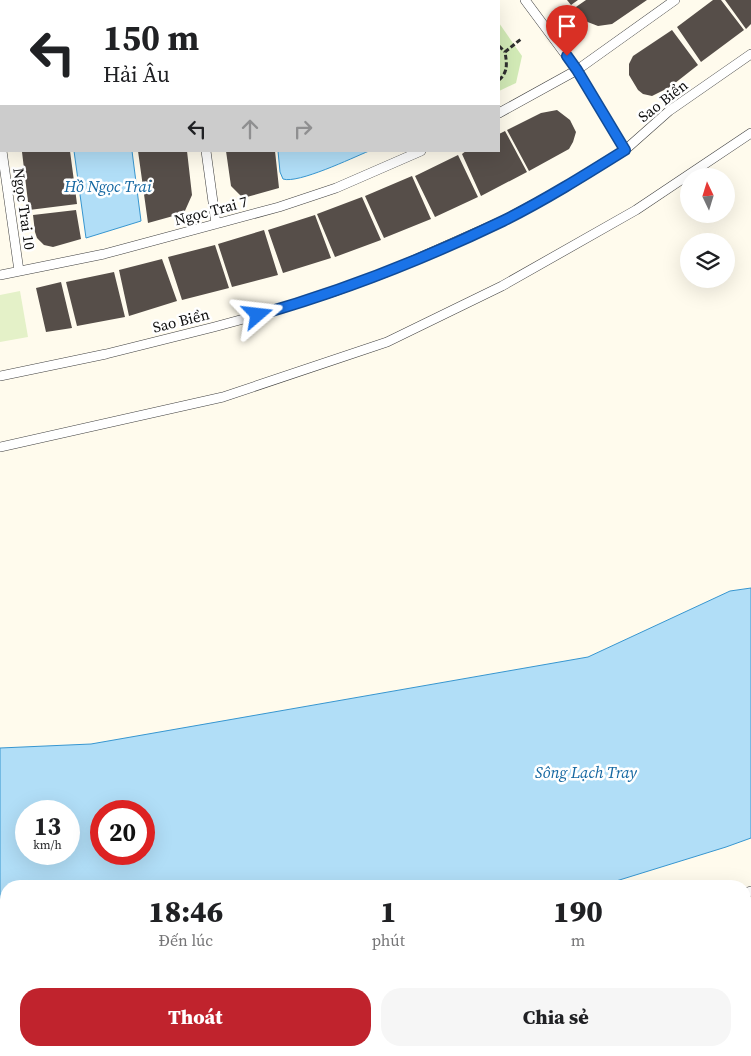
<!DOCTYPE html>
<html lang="vi">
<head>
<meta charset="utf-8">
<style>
  :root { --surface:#fff; --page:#f6f6f6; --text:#202124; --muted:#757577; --accent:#c0232d }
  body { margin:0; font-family:"Source Serif 4",serif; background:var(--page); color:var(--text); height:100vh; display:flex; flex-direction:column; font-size:19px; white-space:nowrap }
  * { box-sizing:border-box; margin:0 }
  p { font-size:16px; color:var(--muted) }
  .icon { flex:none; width:28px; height:28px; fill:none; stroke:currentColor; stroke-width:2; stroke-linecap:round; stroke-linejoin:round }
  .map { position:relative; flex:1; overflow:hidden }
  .drawer { position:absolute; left:0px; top:880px; width:751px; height:176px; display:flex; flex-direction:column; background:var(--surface); border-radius:20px 20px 0 0; box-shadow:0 5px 20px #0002 }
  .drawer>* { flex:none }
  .banner { position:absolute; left:0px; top:0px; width:500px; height:152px; box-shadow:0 5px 20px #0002; background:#fff; color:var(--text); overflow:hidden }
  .needle { width:32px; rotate:356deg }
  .controls { position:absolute; left:680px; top:168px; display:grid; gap:10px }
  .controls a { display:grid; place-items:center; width:55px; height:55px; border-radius:50%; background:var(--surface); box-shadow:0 5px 20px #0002; font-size:25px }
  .speed { position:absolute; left:15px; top:800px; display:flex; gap:10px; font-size:25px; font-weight:700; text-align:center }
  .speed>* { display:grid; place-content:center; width:65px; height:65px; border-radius:50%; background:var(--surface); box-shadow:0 5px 20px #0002; line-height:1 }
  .speed small { font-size:12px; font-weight:400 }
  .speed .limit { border:8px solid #d22; background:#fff; color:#111 }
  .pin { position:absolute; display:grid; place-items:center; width:42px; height:42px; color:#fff; margin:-51px -21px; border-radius:50% 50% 50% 0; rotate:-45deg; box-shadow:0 0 5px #0007 }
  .pin .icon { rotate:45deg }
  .me { position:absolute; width:55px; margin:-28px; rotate:73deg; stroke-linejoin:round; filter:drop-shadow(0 0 4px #0008) }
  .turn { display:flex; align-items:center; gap:18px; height:105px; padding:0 20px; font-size:22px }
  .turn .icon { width:65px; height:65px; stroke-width:2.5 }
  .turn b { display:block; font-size:35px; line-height:42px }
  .lanes { display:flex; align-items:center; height:48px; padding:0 20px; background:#0003; justify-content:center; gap:25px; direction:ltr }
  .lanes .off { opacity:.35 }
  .eta { display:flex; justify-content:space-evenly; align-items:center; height:85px; text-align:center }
  .eta b { font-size:30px; font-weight:800; line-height:35px }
  .cta { display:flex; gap:10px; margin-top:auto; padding:10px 20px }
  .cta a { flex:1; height:58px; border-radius:20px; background:var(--accent); color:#fff; font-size:20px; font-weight:800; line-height:58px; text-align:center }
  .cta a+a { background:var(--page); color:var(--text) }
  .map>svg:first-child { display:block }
</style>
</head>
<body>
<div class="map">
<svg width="751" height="1056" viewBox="0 0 751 1056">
  <rect width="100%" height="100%" fill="#fffbed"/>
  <path fill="#d2eab6" d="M499 23 522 56 516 83 499 91Z"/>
  <path fill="#e4f1c8" d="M20 291 28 337 0 342V295Z"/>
  <path fill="#b1def7" stroke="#3796d0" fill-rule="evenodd" d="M258 0H476V1H258Z
    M74 151H132L141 221 86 238Z
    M278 151H369C352 158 298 184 283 179L280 172Z
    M751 588V838L726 847 600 886H6V993H0V748L91 744 588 657 730 591ZM69 811V854H26V811ZM144 811V854H101V811Z
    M751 917V1046H745V919Z
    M265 1050H308L309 1056H261L262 1054Z
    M347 1050H488V1056H349Z
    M563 1050H675L563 1056Z"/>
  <path fill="#564e49" d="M567 0H578L571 5Z
    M586 0H647L612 24 598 26 585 21 573 9Z
    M713 0H721L744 30 701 62 677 27Z
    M725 0H751V24L746 29Z
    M672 30 698 65 670 87 652 96 643 94 638 90 629 75V64L633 56Z
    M557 110 570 120 576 132 573 142 569 149 529 171 507 130 541 113Z
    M505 131 527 172 481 196 462 154 466 151H499V134Z
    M25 151H70L77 204 29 210 22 152Z
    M138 151H187L192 195 184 213 148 223Z
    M226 151H275L279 188 243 198 231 186Z
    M458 155 478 197 435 217 415 176Z
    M412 176 431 219 384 238 365 196Z
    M362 197 381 240 335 257 317 214Z
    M76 210 81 239 53 247 44 245 37 238 35 232 33 215Z
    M315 215 331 258 283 273 268 230Z
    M264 230 278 275 232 287 218 244Z
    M215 245 229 288 182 300 168 257Z
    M162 259 177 301 129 316 119 270Z
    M114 272 125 317 77 326 66 282Z
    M61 282 72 328 46 332 36 288Z"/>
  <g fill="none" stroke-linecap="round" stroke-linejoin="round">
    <g stroke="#404040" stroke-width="10">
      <path id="service" d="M184 0 185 1
        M525 0 577 70 625 150
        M499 113 577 70 675 0
        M0 137 1 146
        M2 151 19 271
        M206 151 216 224
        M0 275 104 254 279 207 336 188 421 151
        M0 376 106 354 214 327 273 311 333 292 387 272 504 220 564 188 625 150 669 111 751 54
        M0 447 223 397 387 342 502 286 636 210 751 133
        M745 893 751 891
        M0 1035 6 1034"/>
    </g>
    <path stroke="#2f2f2f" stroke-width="3" stroke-dasharray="5 2.5" stroke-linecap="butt" d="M499 46 505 52
      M499 80C508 72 507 64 505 52L521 39"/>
    <use href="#service" stroke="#fff" stroke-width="9"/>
  </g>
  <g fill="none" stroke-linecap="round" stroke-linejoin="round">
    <g stroke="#114b97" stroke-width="12">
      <path id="route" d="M258 315C343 291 424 259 503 221 545 200 585 175 625 150L577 70 567 56"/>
    </g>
    <use href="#route" stroke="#1a73e8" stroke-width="9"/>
  </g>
  <g text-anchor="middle" stroke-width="5" stroke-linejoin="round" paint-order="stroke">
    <g font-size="15" fill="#0d0d0d" stroke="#fff">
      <text transform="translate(663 101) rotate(-38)" y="5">Sao Biển</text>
      <text transform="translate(24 209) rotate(82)" y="5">Ngọc Trai 10</text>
      <text transform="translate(211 211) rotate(-15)" y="5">Ngọc Trai 7</text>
      <text transform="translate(181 321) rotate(-14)" y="5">Sao Biển</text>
    </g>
    <g font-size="16" font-style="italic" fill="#1467a1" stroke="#fff">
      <text x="108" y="192">Hồ Ngọc Trai</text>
      <text x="586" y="778">Sông Lạch Tray</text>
    </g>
  </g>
</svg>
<div class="controls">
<a><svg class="needle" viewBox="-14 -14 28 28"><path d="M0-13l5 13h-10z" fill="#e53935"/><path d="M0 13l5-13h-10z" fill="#757577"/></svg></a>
<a><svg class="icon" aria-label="layers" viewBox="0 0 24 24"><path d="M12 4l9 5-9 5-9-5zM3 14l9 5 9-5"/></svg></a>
</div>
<div class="speed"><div>13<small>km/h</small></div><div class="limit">20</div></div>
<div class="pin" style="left:567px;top:56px;background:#d93025"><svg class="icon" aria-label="arrive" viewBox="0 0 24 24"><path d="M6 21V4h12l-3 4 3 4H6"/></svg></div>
<svg class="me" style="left:258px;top:315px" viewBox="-20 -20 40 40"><path d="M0-17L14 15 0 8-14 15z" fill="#1a73e8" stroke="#fff" stroke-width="4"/></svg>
<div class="banner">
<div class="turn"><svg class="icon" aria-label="left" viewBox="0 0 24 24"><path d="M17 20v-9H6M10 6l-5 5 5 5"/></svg><div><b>150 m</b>Hải Âu</div></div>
<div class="lanes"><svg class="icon" aria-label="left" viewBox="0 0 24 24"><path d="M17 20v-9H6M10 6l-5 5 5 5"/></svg><svg class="icon off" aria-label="ahead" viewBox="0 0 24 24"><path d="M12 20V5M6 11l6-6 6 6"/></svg><svg class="icon off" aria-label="right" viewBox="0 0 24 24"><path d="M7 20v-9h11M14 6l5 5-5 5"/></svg></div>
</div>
<section class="drawer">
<div class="eta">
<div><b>18:46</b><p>Đến lúc</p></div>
<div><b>1</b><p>phút</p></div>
<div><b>190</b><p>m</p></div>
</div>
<div class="cta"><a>Thoát</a><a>Chia sẻ</a></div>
</section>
</div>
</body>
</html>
